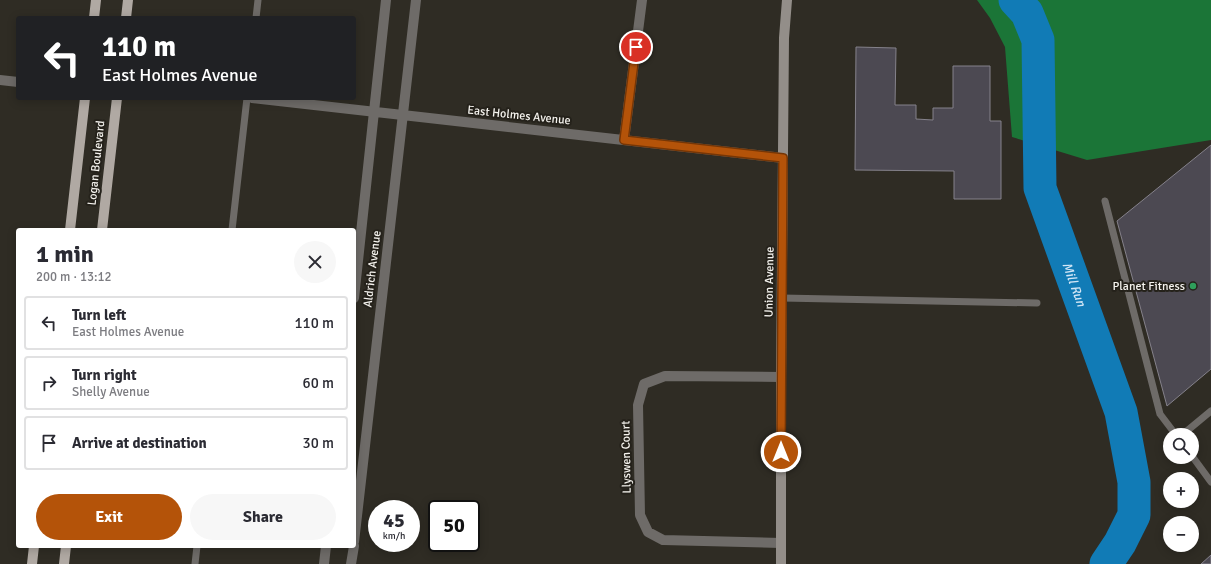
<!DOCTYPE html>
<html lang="en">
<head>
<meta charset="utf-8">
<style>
  :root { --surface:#fff; --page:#f7f7f7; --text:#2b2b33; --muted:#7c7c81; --line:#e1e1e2; --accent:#b45309 }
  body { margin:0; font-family:Signika,sans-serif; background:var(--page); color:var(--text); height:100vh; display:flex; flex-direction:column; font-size:15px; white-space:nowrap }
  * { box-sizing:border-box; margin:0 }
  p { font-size:13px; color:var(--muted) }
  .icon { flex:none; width:22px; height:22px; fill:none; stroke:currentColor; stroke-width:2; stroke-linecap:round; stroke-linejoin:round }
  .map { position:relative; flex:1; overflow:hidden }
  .drawer { position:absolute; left:16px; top:228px; width:340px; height:320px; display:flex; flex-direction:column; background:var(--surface); border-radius:4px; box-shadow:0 2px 10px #0003 }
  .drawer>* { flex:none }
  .top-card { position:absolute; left:16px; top:16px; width:340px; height:84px; border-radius:4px; box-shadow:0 2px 10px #0003; background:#202124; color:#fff; overflow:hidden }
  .controls { position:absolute; left:1163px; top:428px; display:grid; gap:8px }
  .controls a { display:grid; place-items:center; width:36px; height:36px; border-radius:50%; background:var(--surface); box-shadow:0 2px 10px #0003; font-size:20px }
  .speed { position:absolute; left:368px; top:500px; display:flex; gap:8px; font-size:20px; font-weight:700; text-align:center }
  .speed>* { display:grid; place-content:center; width:52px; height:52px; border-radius:50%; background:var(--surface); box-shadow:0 2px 10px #0003; line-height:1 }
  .speed small { font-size:10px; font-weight:400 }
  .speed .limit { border:2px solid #111; border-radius:6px; background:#fff; color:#111 }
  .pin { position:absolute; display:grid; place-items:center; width:34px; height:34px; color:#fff; margin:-17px; border:2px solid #fff; border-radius:50%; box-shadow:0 1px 4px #0007 }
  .me { position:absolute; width:44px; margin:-22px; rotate:0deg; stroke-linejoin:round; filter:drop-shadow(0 0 3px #0008) }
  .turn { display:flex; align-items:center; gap:14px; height:84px; padding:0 20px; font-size:18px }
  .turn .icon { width:52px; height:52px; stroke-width:2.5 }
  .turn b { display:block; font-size:28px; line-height:34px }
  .round { display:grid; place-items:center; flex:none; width:42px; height:42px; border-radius:21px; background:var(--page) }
  .overview { display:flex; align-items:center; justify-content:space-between; height:68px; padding:0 20px }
  h1 { font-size:24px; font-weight:700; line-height:30px }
  .button { display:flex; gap:8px; margin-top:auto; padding:8px 20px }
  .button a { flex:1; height:46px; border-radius:24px; background:var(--accent); color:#fff; font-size:16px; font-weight:700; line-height:46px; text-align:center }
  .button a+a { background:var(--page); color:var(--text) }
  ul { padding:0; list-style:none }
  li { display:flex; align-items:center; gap:12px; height:54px; margin:0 8px 6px; padding:0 12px; border:2px solid var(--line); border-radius:4px }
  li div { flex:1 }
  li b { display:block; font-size:15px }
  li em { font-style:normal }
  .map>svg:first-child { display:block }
</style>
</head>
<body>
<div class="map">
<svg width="1211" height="564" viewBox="0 0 1211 564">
  <rect width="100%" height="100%" fill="#2f2c24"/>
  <path fill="#1b7537" d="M977 0H1211V140L1087 160 1012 137 1005 47 990 18Z"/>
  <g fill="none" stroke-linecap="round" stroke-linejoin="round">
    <path stroke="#117bb6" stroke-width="33" id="s1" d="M1015 0 1027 13 1038 40 1040 188 1121 412 1134 482V515L1120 543 1106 564"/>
  </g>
  <path fill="#4c4952" stroke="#85828b" d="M856 47 896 48 895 105H916V119L933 120V108H953V66H990V121H1001V199H954V171L855 170Z
    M1211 145V369L1167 406 1117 221Z
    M1211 555V564H1201Z"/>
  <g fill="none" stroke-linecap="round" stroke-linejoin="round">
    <path stroke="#6e6b68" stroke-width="7" d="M256 18 258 0
      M1105 201 1160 414 1176 435
      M232 230 247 98
      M782 298 1037 303
      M1182 435 1211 411
      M1192 456 1211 482
      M195 564 197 546"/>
    <path stroke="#6e6b68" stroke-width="10" d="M0 80 18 82
      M252 98 783 158
      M624 140 642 0
      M354 298 386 0
      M781 377 665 376 644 384 638 405 640 515 648 532 663 540 781 543
      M354 542 416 0
      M324 564 326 546
      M351 564 354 546"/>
    <path stroke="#938e89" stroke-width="10" d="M781 564V377L784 38 787 0"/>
    <path stroke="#b0a9a3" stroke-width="10" d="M94 18 96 0
      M126 18 128 0
      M70 230 85 98
      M102 230 117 98
      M32 564 34 546
      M64 564 66 546"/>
  </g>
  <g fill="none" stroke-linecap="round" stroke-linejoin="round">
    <g stroke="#753606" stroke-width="10">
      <path id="route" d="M636 47 624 140 783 158 781 452"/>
    </g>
    <use href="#route" stroke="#b45309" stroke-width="7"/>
  </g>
  <circle fill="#2e9e5b" stroke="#25221b" stroke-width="1.5" cx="1193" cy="286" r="4"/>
  <g text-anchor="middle" stroke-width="4" stroke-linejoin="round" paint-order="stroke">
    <g font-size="12" fill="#f5f3ee" stroke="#25221b">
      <text transform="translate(519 115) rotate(6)" y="4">East Holmes Avenue</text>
      <text transform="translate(96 163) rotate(-84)" y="4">Logan Boulevard</text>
      <text transform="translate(372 269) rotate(-83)" y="4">Aldrich Avenue</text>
      <text transform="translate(769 282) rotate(-89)" y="4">Union Avenue</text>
      <text transform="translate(626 457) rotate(-91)" y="4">Llyswen Court</text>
    </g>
    <g font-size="12" fill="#f5f3ee" stroke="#25221b" text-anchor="end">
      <text x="1185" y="290">Planet Fitness</text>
    </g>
    <g font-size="13" font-style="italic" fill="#d1e6f6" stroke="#25221b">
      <text dy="5" stroke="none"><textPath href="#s1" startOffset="297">Mill Run</textPath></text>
    </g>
  </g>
</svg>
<div class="controls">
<a><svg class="icon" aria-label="search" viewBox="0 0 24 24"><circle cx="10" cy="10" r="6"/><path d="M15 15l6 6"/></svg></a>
<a>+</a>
<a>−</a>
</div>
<div class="speed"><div>45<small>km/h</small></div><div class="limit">50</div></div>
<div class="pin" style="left:636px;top:47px;background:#d93025"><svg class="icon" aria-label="arrive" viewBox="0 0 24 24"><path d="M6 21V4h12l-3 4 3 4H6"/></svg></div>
<svg class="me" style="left:781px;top:452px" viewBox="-20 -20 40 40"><circle r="17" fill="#b45309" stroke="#fff" stroke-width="3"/><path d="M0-11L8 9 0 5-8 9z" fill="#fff"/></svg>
<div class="top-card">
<div class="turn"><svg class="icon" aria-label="left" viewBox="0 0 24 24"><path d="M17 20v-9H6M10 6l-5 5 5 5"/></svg><div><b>110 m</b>East Holmes Avenue</div></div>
</div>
<section class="drawer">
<div class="overview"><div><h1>1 min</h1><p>200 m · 13:12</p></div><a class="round"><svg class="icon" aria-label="close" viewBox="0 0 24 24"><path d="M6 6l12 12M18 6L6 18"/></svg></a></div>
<ul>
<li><svg class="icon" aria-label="left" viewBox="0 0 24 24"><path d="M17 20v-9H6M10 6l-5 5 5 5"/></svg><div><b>Turn left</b><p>East Holmes Avenue</p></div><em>110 m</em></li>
<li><svg class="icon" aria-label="right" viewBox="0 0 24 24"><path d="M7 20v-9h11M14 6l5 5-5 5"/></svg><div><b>Turn right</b><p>Shelly Avenue</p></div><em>60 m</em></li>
<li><svg class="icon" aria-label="arrive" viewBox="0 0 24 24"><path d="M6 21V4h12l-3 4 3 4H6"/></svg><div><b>Arrive at destination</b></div><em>30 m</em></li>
</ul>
<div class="button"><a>Exit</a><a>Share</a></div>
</section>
</div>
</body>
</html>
